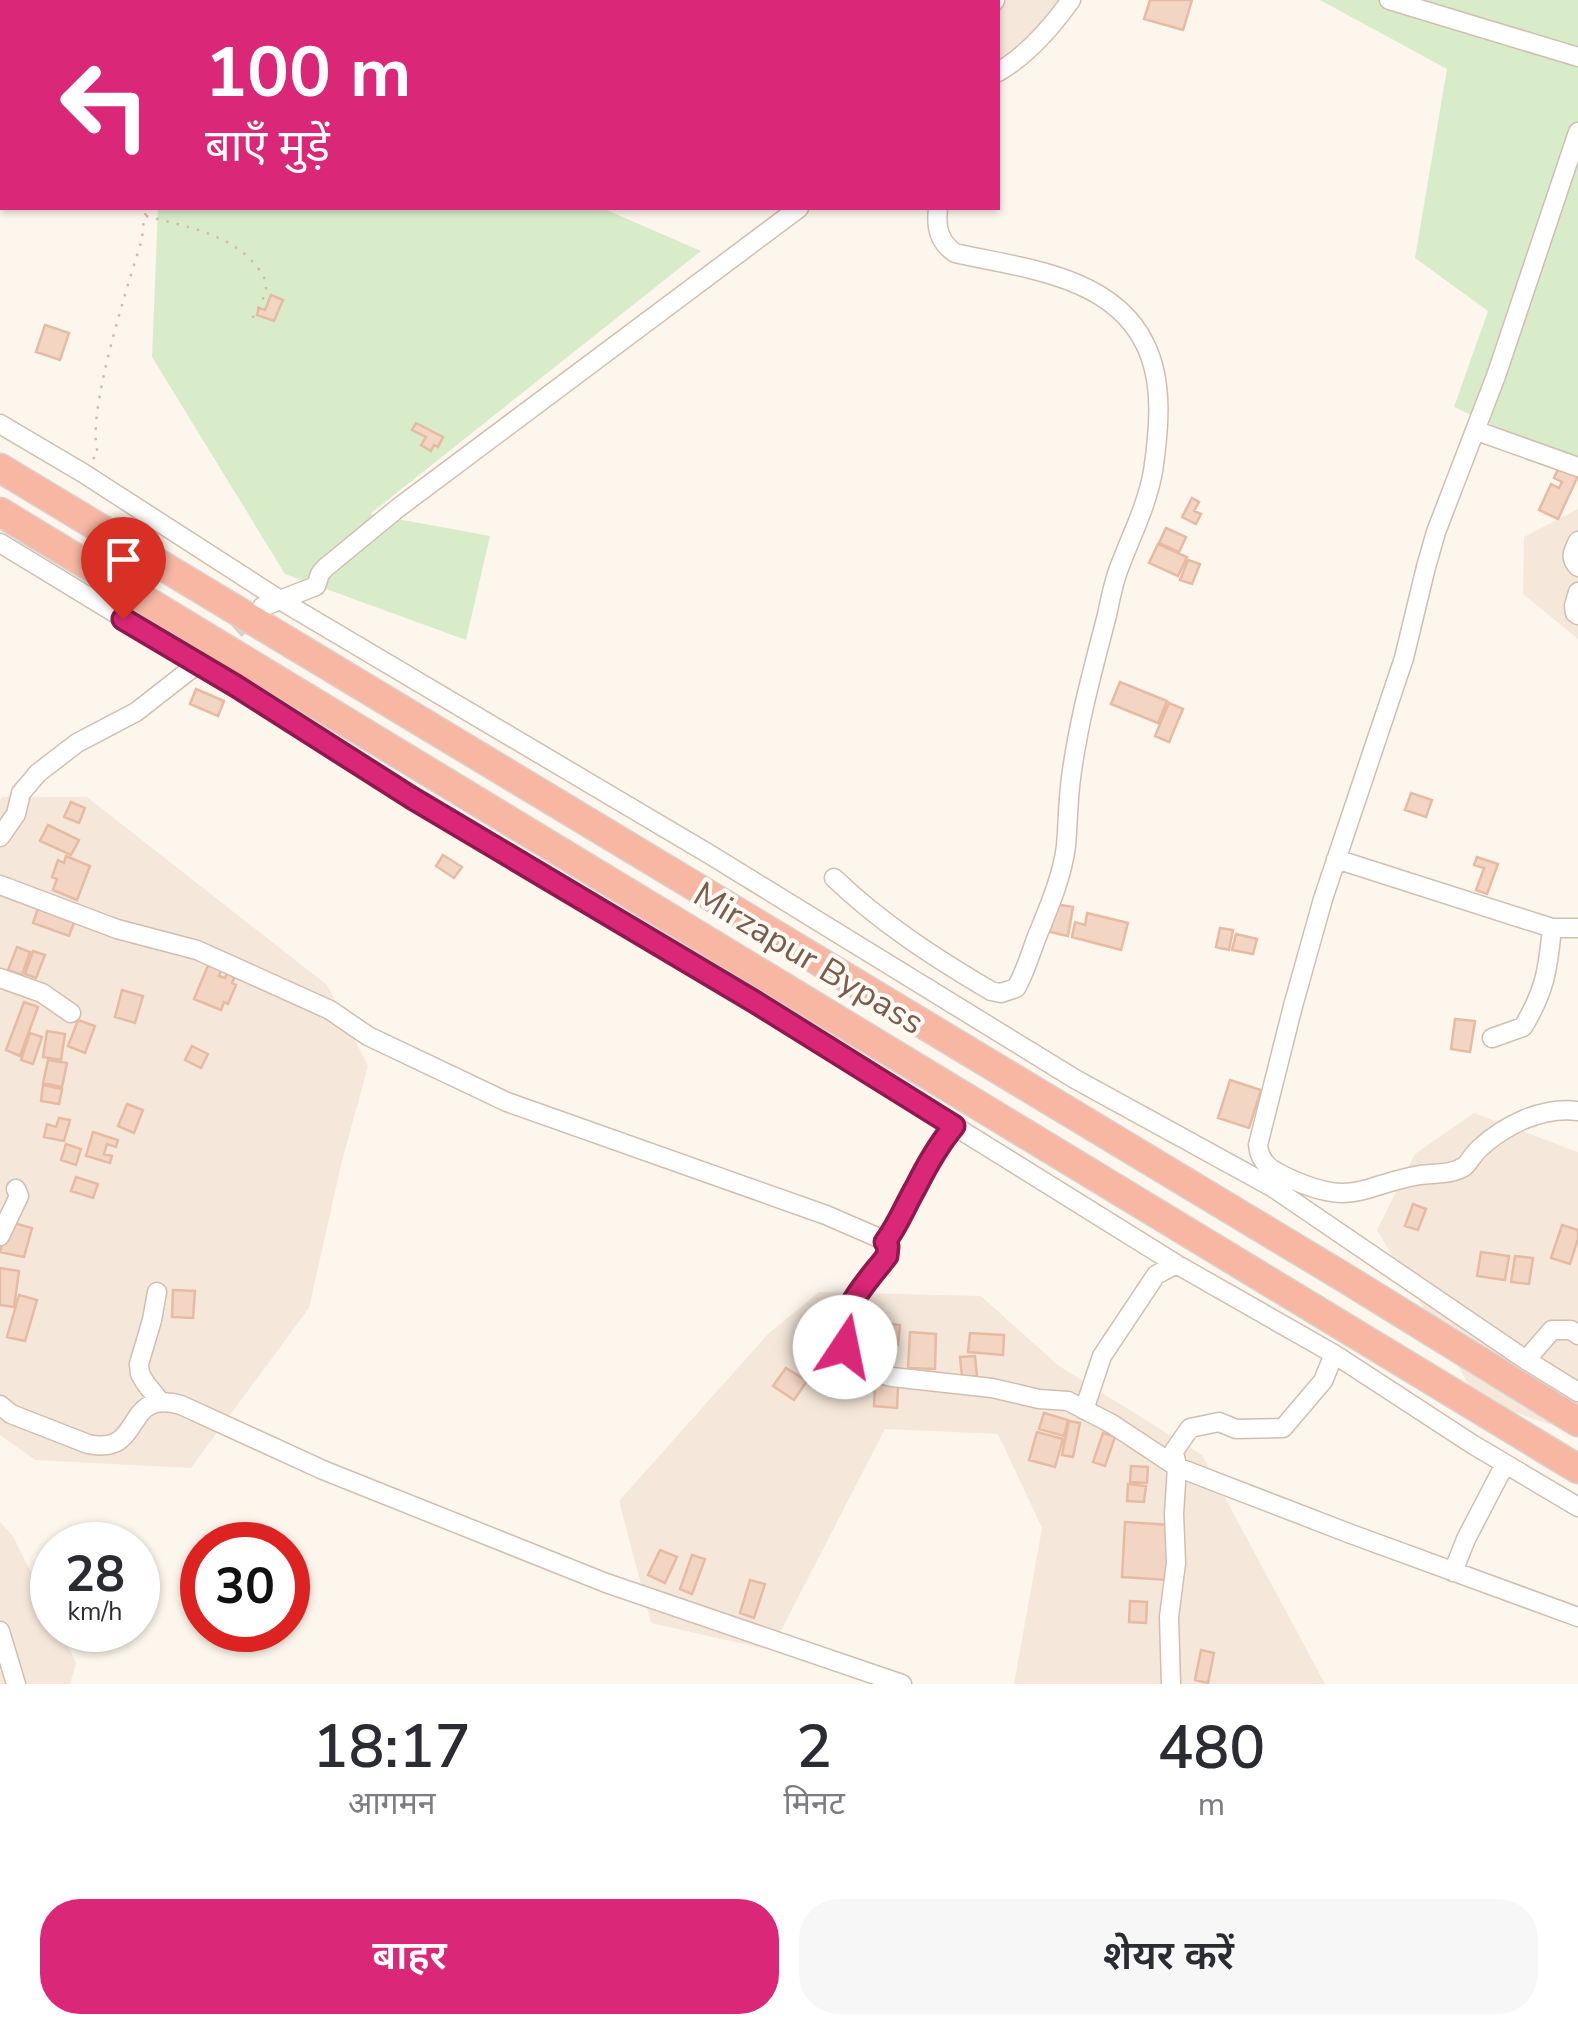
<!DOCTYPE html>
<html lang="hi">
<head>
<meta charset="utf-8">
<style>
  :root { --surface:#fff; --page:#f7f7f7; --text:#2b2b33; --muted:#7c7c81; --accent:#db2777 }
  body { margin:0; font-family:"Nunito Sans","Noto Sans Devanagari",sans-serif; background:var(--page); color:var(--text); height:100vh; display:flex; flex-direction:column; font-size:38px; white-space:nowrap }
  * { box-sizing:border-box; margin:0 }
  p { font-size:32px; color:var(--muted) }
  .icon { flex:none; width:55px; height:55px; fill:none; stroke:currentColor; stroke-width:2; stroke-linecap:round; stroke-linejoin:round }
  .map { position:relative; height:1684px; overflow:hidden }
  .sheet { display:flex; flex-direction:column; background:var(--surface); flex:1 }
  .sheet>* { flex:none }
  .banner { position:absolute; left:0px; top:0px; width:1000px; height:210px; box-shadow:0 2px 8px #0004; background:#db2777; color:#fff; overflow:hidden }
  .speed { position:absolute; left:30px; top:1522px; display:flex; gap:20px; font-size:50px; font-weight:700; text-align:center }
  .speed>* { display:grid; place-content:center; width:130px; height:130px; border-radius:50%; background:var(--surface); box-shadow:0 2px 8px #0004; line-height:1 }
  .speed small { font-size:25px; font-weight:400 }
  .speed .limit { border:15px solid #d22; background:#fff; color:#111 }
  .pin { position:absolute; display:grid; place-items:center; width:85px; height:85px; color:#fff; margin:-102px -42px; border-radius:50% 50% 50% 0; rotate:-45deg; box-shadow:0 0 10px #0007 }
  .pin .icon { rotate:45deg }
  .me { position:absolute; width:110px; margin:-55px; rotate:11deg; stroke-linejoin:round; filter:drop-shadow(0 0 8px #0008) }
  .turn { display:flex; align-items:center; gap:35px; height:210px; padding:0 40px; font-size:45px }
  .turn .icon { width:130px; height:130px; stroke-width:2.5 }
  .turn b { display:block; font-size:70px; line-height:85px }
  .eta { display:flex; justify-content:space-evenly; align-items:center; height:170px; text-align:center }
  .eta b { font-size:60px; font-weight:600; line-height:70px }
  .primary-button { display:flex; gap:20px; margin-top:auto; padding:20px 40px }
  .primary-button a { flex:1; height:115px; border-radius:40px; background:var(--accent); color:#fff; font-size:40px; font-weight:600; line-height:115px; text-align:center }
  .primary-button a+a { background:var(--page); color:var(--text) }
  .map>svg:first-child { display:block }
</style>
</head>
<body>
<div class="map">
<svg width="1578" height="1684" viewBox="0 0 1578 1684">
  <rect width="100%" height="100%" fill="#fdf6ec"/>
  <path fill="#f5e8da" d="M988 0H1062L998 77V2Z
    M1578 509V639L1523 594 1524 537Z
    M2 797H87L327 985 368 1066 342 1161 309 1308 191 1468 35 1460 0 1435V800Z
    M1474 1113 1578 1152V1434L1478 1400 1377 1230 1415 1154Z
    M819 1292 981 1296 1059 1366 1202 1455 1325 1684H1014L1042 1528 998 1434 885 1429 771 1650 651 1623 619 1501 768 1334Z
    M0 1522 13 1536 52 1615V1630H60L76 1663 70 1684H0Z"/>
  <path fill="#d8ecc9" d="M1320 0H1578V465L1454 407 1488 311 1415 258 1447 69Z
    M158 208H602L701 251 370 514 490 536 466 640 285 574 152 357Z"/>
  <path fill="#f3d5c3" stroke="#e6bba3" stroke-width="2.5" d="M1150 0H1192L1183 30 1144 19Z
    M271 295 283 300 274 321 257 315 259 308 265 310Z
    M45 325 69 333 60 360 36 352Z
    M416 423 443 437 438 447 434 445 431 451 421 445 426 437 412 430Z
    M1559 467 1578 476 1558 519 1539 510 1551 484 1559 488 1562 482 1554 478Z
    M1192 498 1199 502 1194 511 1201 514 1196 524 1182 517Z
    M1166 528 1186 537 1179 552 1159 543Z
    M1158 544 1187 557 1178 576 1149 563Z
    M1188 560 1200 564 1192 584 1180 580Z
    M1120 682 1167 701 1158 723 1111 704Z
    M196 689 224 701 218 716 190 704Z
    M1169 703 1183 709 1169 742 1155 736Z
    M1411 793 1432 800 1426 817 1405 810Z
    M71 802 85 808 79 823 64 817Z
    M48 825 79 840 71 855 40 841Z
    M443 855 462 867 454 878 436 866Z
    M66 856 90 866 77 900 53 890 57 879 52 877 58 860 64 863Z
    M1477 857 1498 864 1487 894 1476 890 1484 868 1474 865Z
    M1055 904 1073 907 1068 936 1050 932Z
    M38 908 75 920 69 936 33 923Z
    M1087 913 1128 923 1121 950 1072 937 1075 922 1085 925Z
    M1220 928 1233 930 1229 950 1216 947Z
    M1236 934 1257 939 1253 954 1232 950Z
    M17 947 30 952 22 975 8 970Z
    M33 951 45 955 36 978 25 974Z
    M209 963 222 968 219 976 225 978 228 971 236 974 232 983 236 985 228 1004 224 1002 221 1010 194 999Z
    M122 990 143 996 135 1023 115 1017Z
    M24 1002 38 1007 20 1056 6 1050Z
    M1455 1019 1475 1021 1470 1052 1451 1049Z
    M78 1020 95 1026 85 1053 68 1046Z
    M47 1031 65 1034 61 1060 43 1057Z
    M30 1033 42 1037 33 1064 21 1060Z
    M192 1046 208 1054 201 1068 185 1060Z
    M48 1060 67 1063 62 1087 43 1083Z
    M1230 1080 1261 1090 1249 1128 1218 1118Z
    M43 1085 62 1089 59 1104 41 1101Z
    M127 1104 143 1110 134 1133 118 1126Z
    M59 1118 70 1120 64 1141 44 1137 47 1124 56 1127Z
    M93 1132 118 1140 116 1147 107 1144 104 1154 112 1156 110 1163 86 1156Z
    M66 1144 81 1149 76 1165 61 1160Z
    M76 1177 98 1184 93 1198 71 1191Z
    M1413 1204 1426 1209 1418 1230 1405 1226Z
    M7 1221 32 1228 24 1257 0 1252Z
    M1562 1225 1578 1230V1239L1570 1264 1551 1258Z
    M1481 1252 1509 1256 1505 1280 1477 1276Z
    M1515 1256 1533 1258 1529 1284 1511 1282Z
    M0 1268 19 1271 14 1307 0 1305Z
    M173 1290 195 1291 193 1318 172 1317Z
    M19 1295 37 1300 25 1341 7 1337Z
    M849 1319 900 1325 898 1345 847 1339Z
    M910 1332 936 1334 935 1369 908 1368Z
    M970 1333 1004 1335 1003 1355 968 1352Z
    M975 1356 977 1376 962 1377 960 1357Z
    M786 1368 807 1381 794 1400 773 1386Z
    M875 1384 898 1386 897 1408 874 1406Z
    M1044 1413 1068 1420 1064 1436 1039 1429Z
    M1069 1421 1080 1423 1073 1457 1062 1455Z
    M1037 1432 1063 1439 1055 1467 1029 1460Z
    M1103 1433 1115 1437 1105 1466 1093 1462Z
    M1131 1466 1148 1467 1147 1483 1130 1482Z
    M1128 1484 1146 1486 1144 1502 1127 1501Z
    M1125 1522 1171 1525 1168 1580 1122 1577Z
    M660 1550 677 1557 665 1583 648 1575Z
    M692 1555 705 1559 692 1594 680 1589Z
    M750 1580 765 1584 754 1618 740 1613Z
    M1130 1601 1147 1602 1146 1623 1129 1622Z
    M1201 1650 1214 1653 1208 1683 1195 1680Z"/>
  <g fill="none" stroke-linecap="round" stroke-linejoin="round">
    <path stroke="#dcd0c4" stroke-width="18" stroke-dasharray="18 9" stroke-linecap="butt" d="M195 666 254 614"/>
    <g stroke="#d1beb0" stroke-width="21">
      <path id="minor" d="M1389 0 1578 57
        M994 2 995 0
        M998 72C1028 55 1051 28 1071 0
        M1578 132 1496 376 1436 532 1426 567 1404 658 1323 899 1293 1006 1258 1145C1260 1166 1275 1172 1293 1180 1355 1207 1362 1185 1420 1175 1435 1173 1452 1175 1465 1166 1470 1161 1474 1153 1480 1148 1505 1125 1543 1106 1578 1111
        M0 424 83 473 280 600 709 854 1075 1079 1272 1187 1526 1360 1578 1392
        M1477 431 1578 467
        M1578 541C1573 552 1569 557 1578 567
        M0 543 235 686 412 798 755 1002 1176 1264 1334 1354 1472 1444 1578 1507
        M1578 592 1574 606 1575 613 1578 615
        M262 607 316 586 320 574 325 568 398 508 799 208
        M0 837 16 814 21 793 38 773 77 743 136 712 195 666
        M1336 859 1552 928C1548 969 1545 991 1523 1027L1492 1038
        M834 878C881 923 935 958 991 991L1001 993 1016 988C1025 973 1030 955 1036 939 1048 909 1062 878 1066 846 1068 823 1068 800 1071 778 1078 723 1093 669 1107 615 1110 600 1113 585 1118 571 1130 538 1147 506 1153 471 1159 431 1164 382 1145 344 1112 275 1021 268 955 253 938 241 936 227 938 208
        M0 885 117 929 197 950 330 1010 368 1036 507 1102 826 1215 879 1238 887 1246V1256L845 1315 842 1336 845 1347 863 1369 892 1377 992 1388 1039 1399 1068 1401 1112 1424 1177 1467 1351 1534 1578 1617
        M1552 928H1578
        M0 978 42 993 71 1013
        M0 1236 19 1196 16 1189
        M885 1243C898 1225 905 1206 916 1187 927 1165 939 1144 954 1125
        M157 1292 152 1320 139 1364 140 1374 146 1384 160 1401
        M1526 1360 1552 1330H1571L1578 1335
        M0 1405 11 1414 88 1444C147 1456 120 1388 181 1405L323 1470 606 1583 902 1684
        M1084 1410 1102 1356 1156 1275 1176 1264
        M1453 1572 1466 1539 1505 1464
        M0 1631 16 1684
        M1171 1684 1169 1617 1176 1563 1174 1514 1177 1467 1174 1451 1190 1428 1219 1422 1236 1429 1283 1428 1323 1381 1334 1354"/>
    </g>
    <g stroke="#dad1cd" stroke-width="31">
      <path id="highway" d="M0 468 1345 1278 1578 1422
        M0 512 1578 1469"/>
    </g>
    <path stroke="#d9b8a5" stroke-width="2.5" stroke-dasharray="2.5 8" stroke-linecap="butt" d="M212 2V0
      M146 216C186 227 231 233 258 268 263 275 267 281 266 289 264 301 254 314 249 325
      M93 459 98 453C85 415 129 282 142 239L144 216 151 208"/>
    <use href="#minor" stroke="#fff" stroke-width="18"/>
    <use href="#highway" stroke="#f7b7a3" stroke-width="28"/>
  </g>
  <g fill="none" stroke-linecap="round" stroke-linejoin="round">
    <g stroke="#8e194d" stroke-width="25">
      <path id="route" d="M123 619 236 686 412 798 755 1002 954 1126C939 1144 927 1165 916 1187 905 1206 898 1225 885 1242L888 1246 887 1256C868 1281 835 1312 845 1347"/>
    </g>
    <use href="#route" stroke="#db2777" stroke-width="18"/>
  </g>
  <g text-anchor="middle" stroke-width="8" stroke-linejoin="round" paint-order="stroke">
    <g font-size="35" fill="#7a5c4d" stroke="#fffaf3">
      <text transform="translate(809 958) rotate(31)" y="12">Mirzapur Bypass</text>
    </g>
  </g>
</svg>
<div class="speed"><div>28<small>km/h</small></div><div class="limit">30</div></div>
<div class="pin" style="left:123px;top:619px;background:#d93025"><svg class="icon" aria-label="arrive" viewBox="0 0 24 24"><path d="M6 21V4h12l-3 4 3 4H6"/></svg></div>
<svg class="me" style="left:845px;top:1347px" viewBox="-20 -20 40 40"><circle r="19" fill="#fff"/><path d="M0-13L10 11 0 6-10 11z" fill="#db2777"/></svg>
<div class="banner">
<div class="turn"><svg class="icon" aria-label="left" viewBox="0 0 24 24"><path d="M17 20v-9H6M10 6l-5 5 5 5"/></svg><div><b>100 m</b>बाएँ मुड़ें</div></div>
</div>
</div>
<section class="sheet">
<div class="eta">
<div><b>18:17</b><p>आगमन</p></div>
<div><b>2</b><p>मिनट</p></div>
<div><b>480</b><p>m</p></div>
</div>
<div class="primary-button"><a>बाहर</a><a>शेयर करें</a></div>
</section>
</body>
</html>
